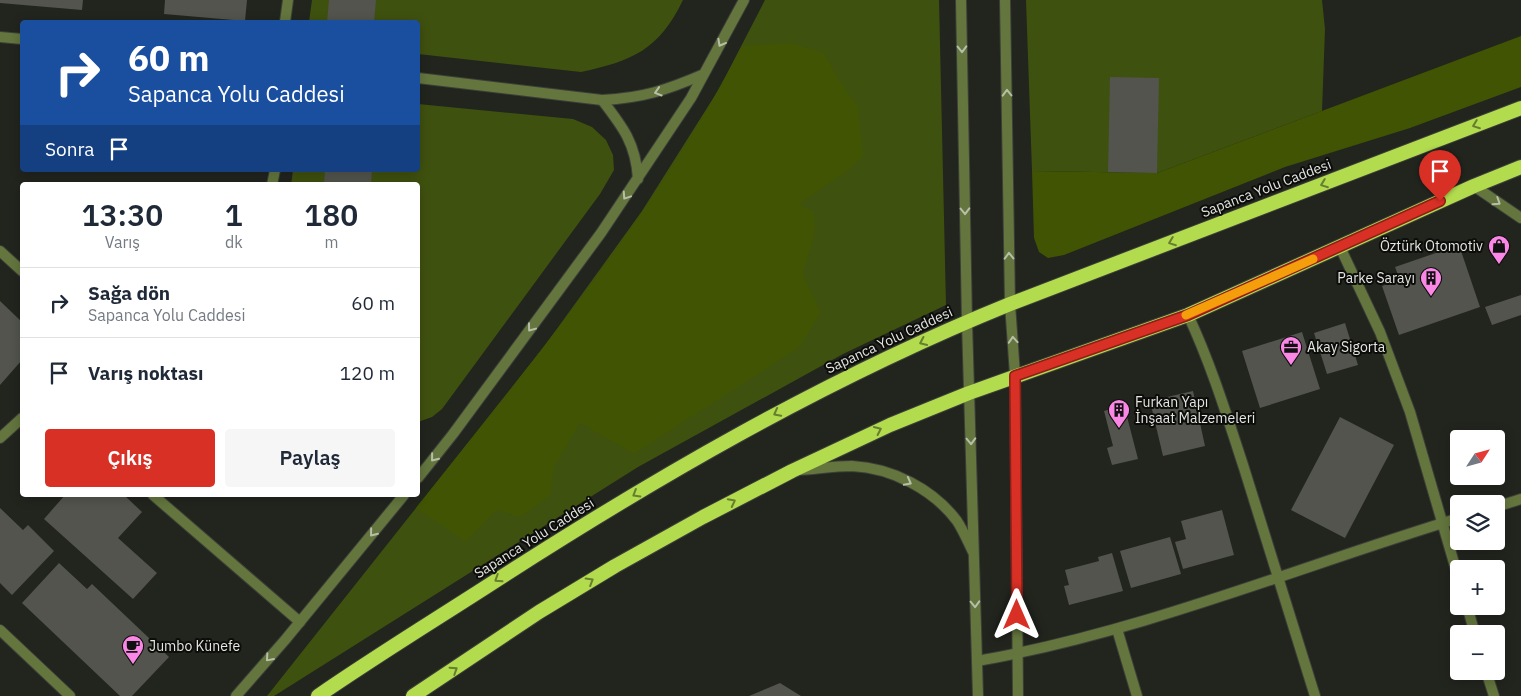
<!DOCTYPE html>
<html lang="tr">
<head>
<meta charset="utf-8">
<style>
  :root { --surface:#fff; --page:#f6f6f7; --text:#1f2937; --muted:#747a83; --line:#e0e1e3; --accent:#d93025 }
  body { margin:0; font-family:"IBM Plex Sans",sans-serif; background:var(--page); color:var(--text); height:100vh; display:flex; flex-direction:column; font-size:19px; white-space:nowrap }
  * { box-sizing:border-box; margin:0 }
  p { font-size:16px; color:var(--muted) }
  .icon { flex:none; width:28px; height:28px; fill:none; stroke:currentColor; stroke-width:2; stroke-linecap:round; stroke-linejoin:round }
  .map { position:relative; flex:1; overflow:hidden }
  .drawer { position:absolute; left:20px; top:182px; width:400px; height:315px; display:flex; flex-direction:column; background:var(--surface); border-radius:5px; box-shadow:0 2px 12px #0003 }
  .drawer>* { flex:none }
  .banner { position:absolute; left:20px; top:20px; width:400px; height:152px; border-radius:5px; box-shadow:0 2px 12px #0003; background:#1a4fa0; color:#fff; overflow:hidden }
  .needle { width:32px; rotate:54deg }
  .controls { position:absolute; left:1450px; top:430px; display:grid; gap:10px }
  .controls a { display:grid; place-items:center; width:55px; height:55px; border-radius:5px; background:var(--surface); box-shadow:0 2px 12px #0003; font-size:25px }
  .pin { position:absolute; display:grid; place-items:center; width:42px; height:42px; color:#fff; margin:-51px -21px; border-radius:50% 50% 50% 0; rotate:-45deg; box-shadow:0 0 5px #0007 }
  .pin .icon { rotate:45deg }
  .me { position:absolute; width:55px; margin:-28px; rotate:0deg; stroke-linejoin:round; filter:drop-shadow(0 0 4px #0008) }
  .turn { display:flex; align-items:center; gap:18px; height:105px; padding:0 25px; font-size:22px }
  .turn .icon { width:65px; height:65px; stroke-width:2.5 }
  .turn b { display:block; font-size:35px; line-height:42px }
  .then { display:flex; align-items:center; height:48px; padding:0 25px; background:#0003; gap:10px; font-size:19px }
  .eta { display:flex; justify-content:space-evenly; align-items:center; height:85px; text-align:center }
  .eta b { font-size:30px; font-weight:600; line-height:35px }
  .primary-button { display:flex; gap:10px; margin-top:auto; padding:10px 25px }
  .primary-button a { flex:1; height:58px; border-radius:5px; background:var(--accent); color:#fff; font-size:20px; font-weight:600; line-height:58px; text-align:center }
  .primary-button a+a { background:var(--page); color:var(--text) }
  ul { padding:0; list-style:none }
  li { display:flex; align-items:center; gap:15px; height:70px; padding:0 25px; border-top:1px solid var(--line) }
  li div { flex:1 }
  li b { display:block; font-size:19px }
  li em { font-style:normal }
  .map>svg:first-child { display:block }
</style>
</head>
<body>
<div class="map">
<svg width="1521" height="696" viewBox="0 0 1521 696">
  <rect width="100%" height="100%" fill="#22241e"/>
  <path fill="#3f510f" d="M312 0H683C659 50 632 61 581 72L418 54V22H309Z
    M765 0H939L946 305 843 354 638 467 274 696H267L546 344 642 211 719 89Z
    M1026 0H1322L1325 29 1322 111 1157 173 1032 171Z
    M418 104 573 119 592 127 606 140 613 155 614 170 600 194 442 409 432 417 418 422V185H291L293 170H418Z"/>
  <path fill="#405403" d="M1521 36V87L1410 128 1285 167 1064 255 1048 258 1039 252 1034 238 1032 171 1157 173Z
    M792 43 824 53 839 80 858 106 863 156 849 170 799 204 814 212 815 233 803 274 821 312 800 347 634 454 580 423 554 467 550 496 520 517 496 510 466 542 416 508C533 361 655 214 742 46Z"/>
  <path fill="#52544d" d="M0 0H83L82 10 0 3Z
    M165 0H247L245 21 164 14Z
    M329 0H376L374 22H327Z
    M1110 77 1159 78 1157 173 1108 172Z
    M325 170H372L371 185H324Z
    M1459 245 1480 307 1399 335 1382 286 1400 280 1395 267Z
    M1521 295V315L1492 325 1485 307Z
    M0 301 22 322V360L0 385Z
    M1345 323 1358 365 1327 374 1314 333Z
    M1302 332 1320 389 1260 408 1242 351Z
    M1193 391 1205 446 1163 456 1150 401Z
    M1124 405 1138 459 1112 465 1107 448 1113 446 1104 411Z
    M1340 417 1394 445 1345 538 1291 510Z
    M65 495H124L142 512 118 538 157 573 133 599 44 519Z
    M0 508 23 530 28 525 54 551 12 595 0 583Z
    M1222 510 1234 555 1183 569 1175 542 1186 539 1181 521Z
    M1170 537 1181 574 1131 588 1120 551Z
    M1112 553 1123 591 1069 605 1064 586 1069 585 1065 570 1099 561 1098 557Z
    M59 563 87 589 92 584 169 657 132 696H120L22 603Z
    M780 683 801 696H749Z"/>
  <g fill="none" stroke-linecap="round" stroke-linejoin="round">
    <g stroke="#3d3f39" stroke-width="12">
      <path id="minor" d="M285 22 288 0
        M0 37 22 39
        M418 78 602 100
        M272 185 275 170
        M1474 186 1521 218
        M1340 247 1380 332 1410 412 1459 580
        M0 251 22 271
        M1188 315C1211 364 1227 416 1244 468 1268 544 1292 620 1315 696
        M0 438 22 418
        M153 495 300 622
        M1496 507 1521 499
        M1467 606 1475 634
        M1117 629 1137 696
        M0 630 70 696
        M977 661C1142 632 1298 567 1459 518
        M1486 671 1494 696"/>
    </g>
    <g stroke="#3d3f39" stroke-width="12">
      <path id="tertiary" d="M961 0 967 322 978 696
        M1005 0 1010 304 1015 375 1018 696
        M602 100C643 98 667 90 704 74
        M602 100C623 127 636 144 638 179
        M798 470C816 469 834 466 852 466 892 468 933 489 957 521 963 530 968 542 973 552
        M418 478 453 434 601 233 691 98 744 0
        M236 696 285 640 404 495"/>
    </g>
    <g stroke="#3d3f39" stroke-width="16">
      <path id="trunk" d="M318 696C373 658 430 623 486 587 653 479 825 379 1010 304L1521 108
        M413 696 539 612 615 566 703 517 792 471 890 425 969 393 1188 315 1474 186 1521 167"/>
    </g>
    <use href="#minor" stroke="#64763e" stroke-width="10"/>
    <use href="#tertiary" stroke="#64763e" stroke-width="10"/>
    <use href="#trunk" stroke="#b2db4e" stroke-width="14"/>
  </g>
  <defs><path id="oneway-chevron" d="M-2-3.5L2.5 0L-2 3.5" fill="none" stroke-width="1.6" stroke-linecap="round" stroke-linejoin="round" transform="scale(1.25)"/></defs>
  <g stroke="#b7bfa8">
    <use href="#oneway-chevron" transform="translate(721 43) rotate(119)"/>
    <use href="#oneway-chevron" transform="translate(962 49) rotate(89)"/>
    <use href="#oneway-chevron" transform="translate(658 92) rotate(163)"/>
    <use href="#oneway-chevron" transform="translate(1007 93) rotate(-91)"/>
    <use href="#oneway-chevron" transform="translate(626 196) rotate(124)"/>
    <use href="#oneway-chevron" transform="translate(1497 202) rotate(33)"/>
    <use href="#oneway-chevron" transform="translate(965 211) rotate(89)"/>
    <use href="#oneway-chevron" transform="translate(1009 256) rotate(-91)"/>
    <use href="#oneway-chevron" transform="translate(531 328) rotate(127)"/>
    <use href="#oneway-chevron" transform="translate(1013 340) rotate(-94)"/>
    <use href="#oneway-chevron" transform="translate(971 441) rotate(88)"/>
    <use href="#oneway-chevron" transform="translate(434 458) rotate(129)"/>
    <use href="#oneway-chevron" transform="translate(908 482) rotate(28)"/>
    <use href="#oneway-chevron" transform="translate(373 533) rotate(129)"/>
    <use href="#oneway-chevron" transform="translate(975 604) rotate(88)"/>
    <use href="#oneway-chevron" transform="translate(269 658) rotate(131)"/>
  </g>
  <g stroke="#677e2f">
    <use href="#oneway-chevron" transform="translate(1476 125) rotate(159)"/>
    <use href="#oneway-chevron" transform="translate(1324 184) rotate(159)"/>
    <use href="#oneway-chevron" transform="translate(1172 242) rotate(159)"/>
    <use href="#oneway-chevron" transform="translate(923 342) rotate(155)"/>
    <use href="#oneway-chevron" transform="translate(777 413) rotate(152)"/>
    <use href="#oneway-chevron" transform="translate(878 430) rotate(-25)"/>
    <use href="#oneway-chevron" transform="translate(636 494) rotate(149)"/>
    <use href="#oneway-chevron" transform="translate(732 502) rotate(-27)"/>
    <use href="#oneway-chevron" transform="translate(498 579) rotate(147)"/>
    <use href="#oneway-chevron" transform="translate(590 581) rotate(-31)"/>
    <use href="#oneway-chevron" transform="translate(454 670) rotate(-33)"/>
  </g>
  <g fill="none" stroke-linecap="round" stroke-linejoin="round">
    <g stroke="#8d1f18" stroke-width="12">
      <path id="route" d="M1017 615 1015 376 1188 315 1440 201"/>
    </g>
    <use href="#route" stroke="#d93025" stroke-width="9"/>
    <path stroke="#f59e0b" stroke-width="9" d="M1186 315 1313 259"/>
  </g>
  <defs>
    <g id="shop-pin" transform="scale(1.125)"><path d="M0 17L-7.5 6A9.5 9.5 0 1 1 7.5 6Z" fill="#fa87e6" stroke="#0c0d0a"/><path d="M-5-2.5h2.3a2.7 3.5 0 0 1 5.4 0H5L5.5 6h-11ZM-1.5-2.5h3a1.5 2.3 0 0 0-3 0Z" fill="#111"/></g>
    <g id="building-pin" transform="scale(1.125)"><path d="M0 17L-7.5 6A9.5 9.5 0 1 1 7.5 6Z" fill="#fa87e6" stroke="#0c0d0a"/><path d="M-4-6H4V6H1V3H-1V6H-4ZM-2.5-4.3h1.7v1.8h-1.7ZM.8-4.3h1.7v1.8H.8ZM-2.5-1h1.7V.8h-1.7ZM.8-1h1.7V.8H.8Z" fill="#111"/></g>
    <g id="office-pin" transform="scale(1.125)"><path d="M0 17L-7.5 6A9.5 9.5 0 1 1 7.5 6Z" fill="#fa87e6" stroke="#0c0d0a"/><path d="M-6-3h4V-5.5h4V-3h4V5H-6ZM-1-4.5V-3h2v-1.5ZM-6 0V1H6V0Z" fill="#111"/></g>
    <g id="cafe-pin" transform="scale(1.125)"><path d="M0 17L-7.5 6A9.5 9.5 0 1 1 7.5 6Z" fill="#fa87e6" stroke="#0c0d0a"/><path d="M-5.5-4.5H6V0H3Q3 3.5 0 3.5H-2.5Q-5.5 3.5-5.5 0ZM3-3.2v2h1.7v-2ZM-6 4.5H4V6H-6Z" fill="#111"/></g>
  </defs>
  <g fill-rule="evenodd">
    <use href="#shop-pin" x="1499" y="246"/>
    <use href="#building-pin" x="1431" y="278"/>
    <use href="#office-pin" x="1291" y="347"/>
    <use href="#building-pin" x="1119" y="410"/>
    <use href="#cafe-pin" x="133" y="646"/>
  </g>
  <g text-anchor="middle" stroke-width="4" stroke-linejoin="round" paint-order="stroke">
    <g font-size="14" fill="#e4e6e1" stroke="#0c0d0a">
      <text transform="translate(1266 188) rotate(-21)" y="5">Sapanca Yolu Caddesi</text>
      <text transform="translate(889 340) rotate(-25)" y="5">Sapanca Yolu Caddesi</text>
      <text transform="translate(534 538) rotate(-32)" y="5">Sapanca Yolu Caddesi</text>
    </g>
    <g font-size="14" fill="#e4e6e1" stroke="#0c0d0a" text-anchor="start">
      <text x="1483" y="251" text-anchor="end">Öztürk Otomotiv</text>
      <text x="1415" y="283" text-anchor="end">Parke Sarayı</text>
      <text x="1307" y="352">Akay Sigorta</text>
      <text x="1135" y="407">Furkan Yapı<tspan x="1135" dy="16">İnşaat Malzemeleri</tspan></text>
      <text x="149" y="651">Jumbo Künefe</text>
    </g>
  </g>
</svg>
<div class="controls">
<a><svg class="needle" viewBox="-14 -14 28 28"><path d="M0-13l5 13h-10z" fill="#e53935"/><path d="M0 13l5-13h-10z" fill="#747a83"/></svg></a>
<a><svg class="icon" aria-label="layers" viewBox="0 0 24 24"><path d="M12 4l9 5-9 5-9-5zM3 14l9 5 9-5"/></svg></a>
<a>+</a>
<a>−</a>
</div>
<div class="pin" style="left:1440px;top:201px;background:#d93025"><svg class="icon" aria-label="arrive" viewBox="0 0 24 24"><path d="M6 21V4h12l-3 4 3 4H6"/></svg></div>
<svg class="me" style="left:1017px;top:615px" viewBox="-20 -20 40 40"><path d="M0-17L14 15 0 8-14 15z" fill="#d93025" stroke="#fff" stroke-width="4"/></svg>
<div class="banner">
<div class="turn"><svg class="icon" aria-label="right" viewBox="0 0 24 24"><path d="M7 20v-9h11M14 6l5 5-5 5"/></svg><div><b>60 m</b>Sapanca Yolu Caddesi</div></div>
<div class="then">Sonra<svg class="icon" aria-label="arrive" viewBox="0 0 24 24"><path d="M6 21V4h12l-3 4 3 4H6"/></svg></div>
</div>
<section class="drawer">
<div class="eta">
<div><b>13:30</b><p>Varış</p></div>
<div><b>1</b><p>dk</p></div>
<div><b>180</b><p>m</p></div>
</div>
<ul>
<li><svg class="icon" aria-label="right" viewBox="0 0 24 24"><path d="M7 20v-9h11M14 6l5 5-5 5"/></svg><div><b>Sağa dön</b><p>Sapanca Yolu Caddesi</p></div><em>60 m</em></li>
<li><svg class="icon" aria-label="arrive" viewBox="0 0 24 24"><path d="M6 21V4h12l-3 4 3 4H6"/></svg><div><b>Varış noktası</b></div><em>120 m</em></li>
</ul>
<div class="primary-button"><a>Çıkış</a><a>Paylaş</a></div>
</section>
</div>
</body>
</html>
